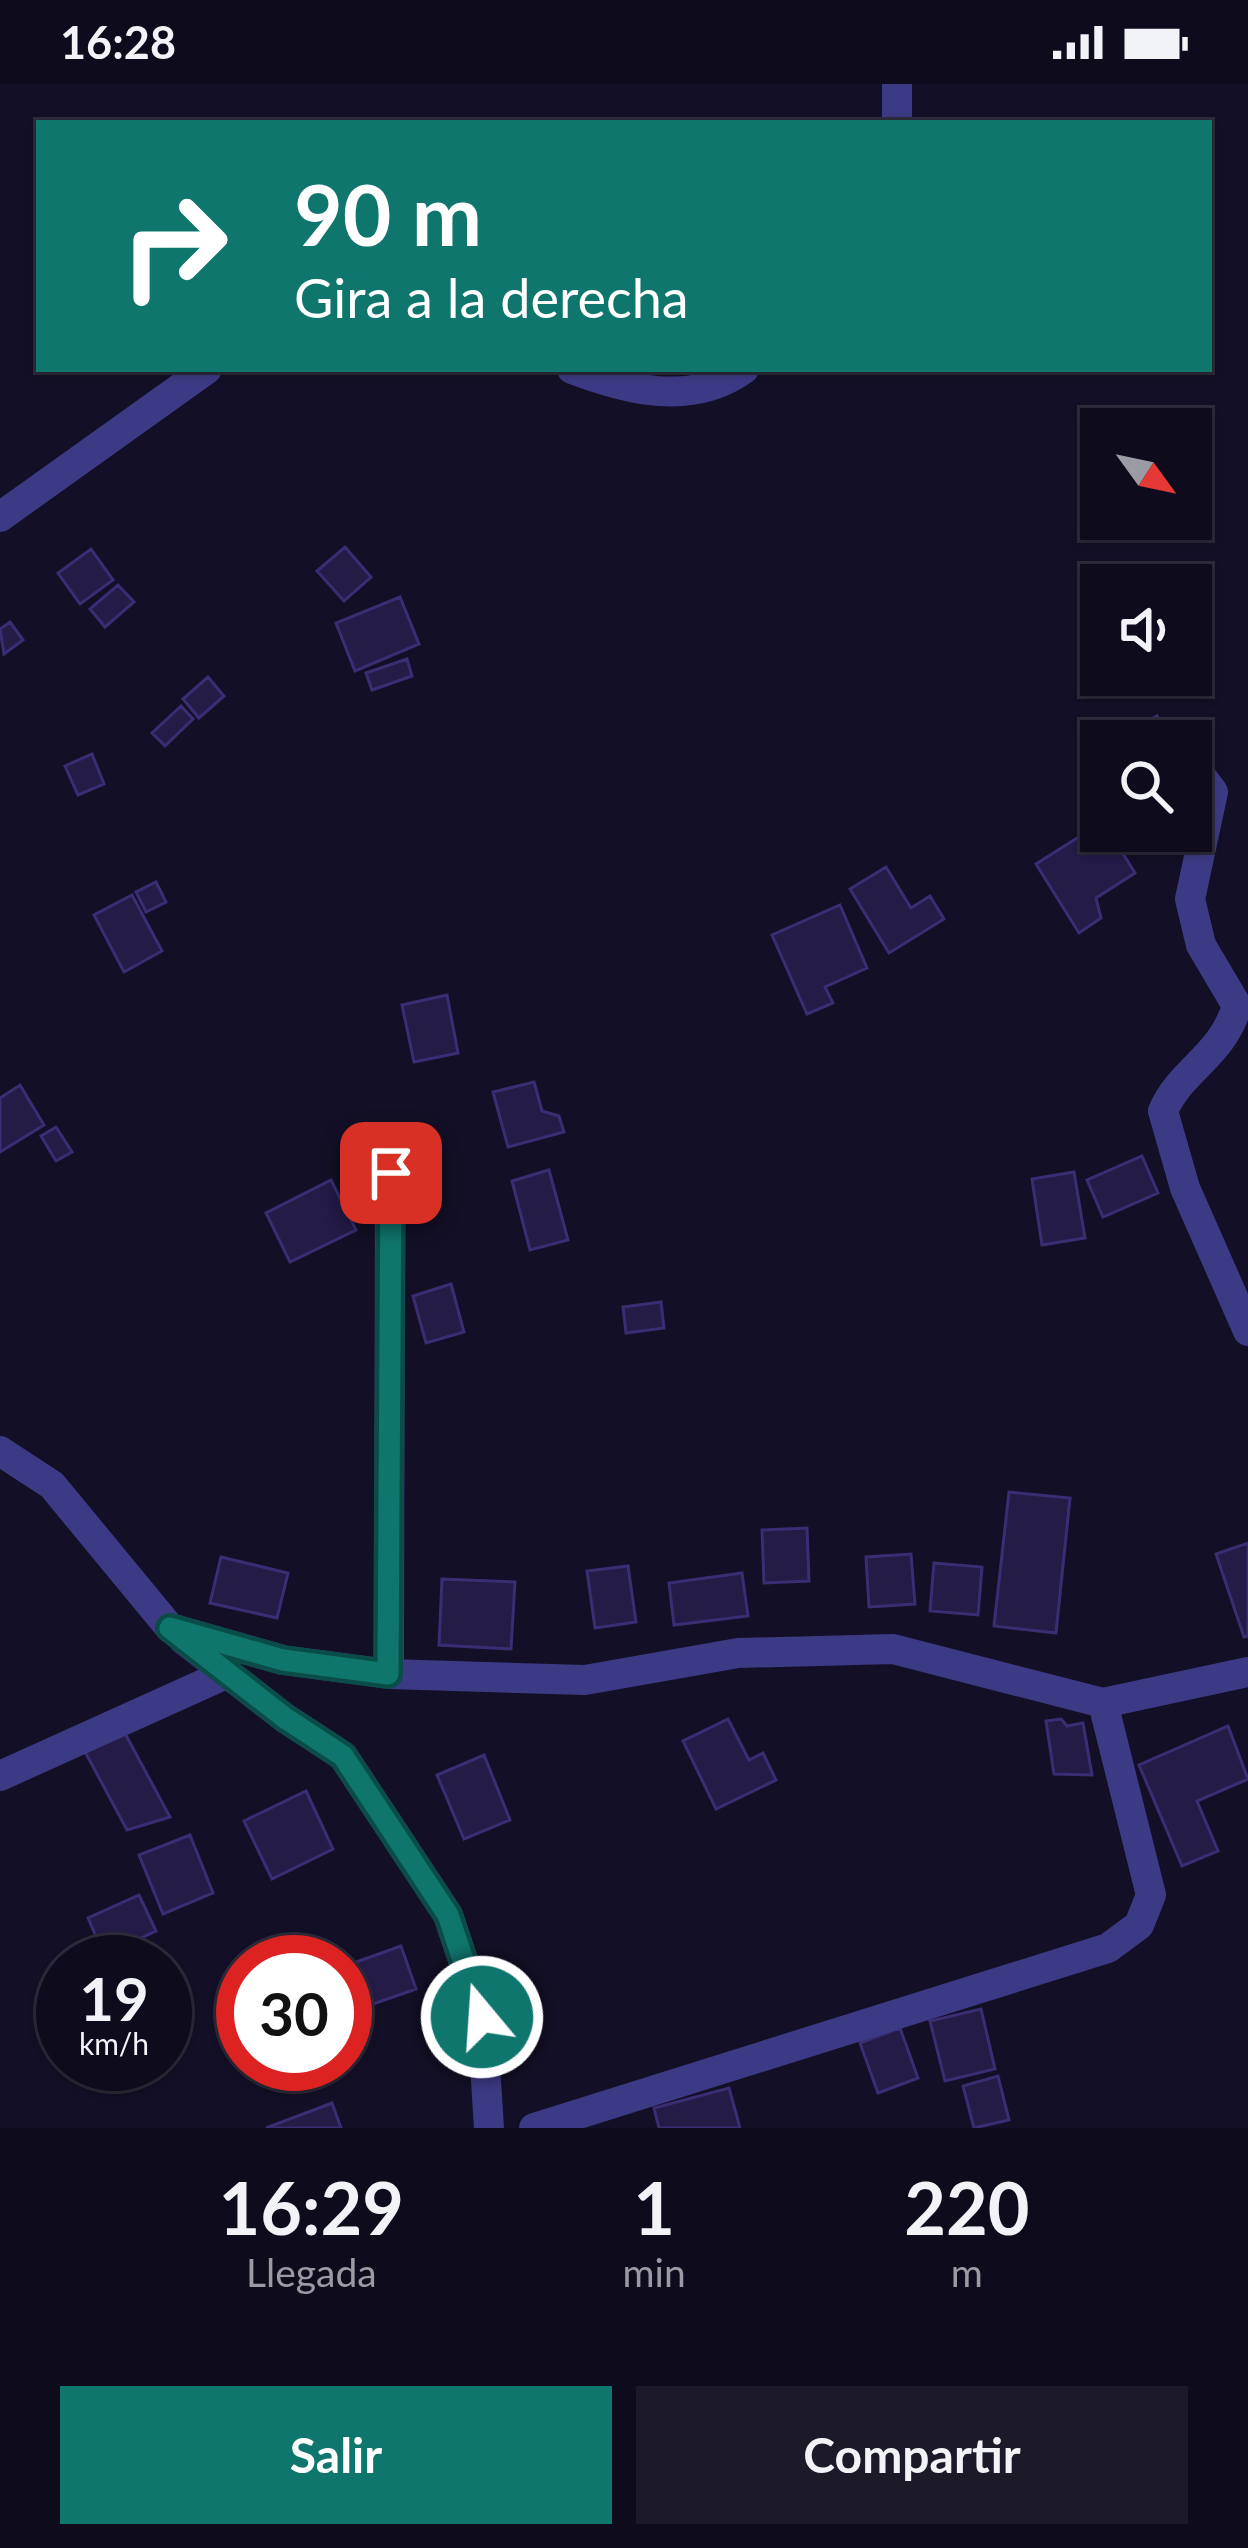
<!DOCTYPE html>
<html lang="es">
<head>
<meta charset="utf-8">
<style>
  :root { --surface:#0e0b1c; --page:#1c1929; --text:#f1f3f6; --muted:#9b9ba3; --line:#2e2b3b; --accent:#0f766e }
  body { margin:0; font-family:Lato,sans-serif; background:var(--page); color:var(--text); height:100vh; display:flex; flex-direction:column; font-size:45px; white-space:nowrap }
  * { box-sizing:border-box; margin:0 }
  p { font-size:39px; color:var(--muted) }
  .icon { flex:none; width:66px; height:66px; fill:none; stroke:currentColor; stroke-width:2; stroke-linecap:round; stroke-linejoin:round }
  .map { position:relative; height:2044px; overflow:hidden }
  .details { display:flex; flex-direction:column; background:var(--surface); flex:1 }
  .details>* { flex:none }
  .top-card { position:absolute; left:36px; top:36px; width:1176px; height:252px; border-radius:0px; box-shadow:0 3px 9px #0004,0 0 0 3px var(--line); background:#0f766e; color:#fff; overflow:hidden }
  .needle { width:78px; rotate:123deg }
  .fabs { position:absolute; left:1080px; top:324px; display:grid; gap:24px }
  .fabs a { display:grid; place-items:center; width:132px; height:132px; border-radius:0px; background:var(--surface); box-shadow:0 3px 9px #0004,0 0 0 3px var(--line); font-size:60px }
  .speed { position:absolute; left:36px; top:1851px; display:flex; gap:24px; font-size:60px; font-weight:700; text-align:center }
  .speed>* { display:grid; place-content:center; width:156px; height:156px; border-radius:50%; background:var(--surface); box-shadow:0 3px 9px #0004,0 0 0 3px var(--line); line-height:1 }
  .speed small { font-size:30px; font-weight:400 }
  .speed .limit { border:18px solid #d22; background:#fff; color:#111 }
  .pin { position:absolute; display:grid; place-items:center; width:102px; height:102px; color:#fff; margin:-51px; border-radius:24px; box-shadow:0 6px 18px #0006 }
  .me { position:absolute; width:132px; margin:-66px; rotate:342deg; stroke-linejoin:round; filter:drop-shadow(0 0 9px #0008) }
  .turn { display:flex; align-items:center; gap:42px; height:252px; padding:0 60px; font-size:54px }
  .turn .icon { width:156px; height:156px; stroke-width:2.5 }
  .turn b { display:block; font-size:84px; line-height:102px }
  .eta { display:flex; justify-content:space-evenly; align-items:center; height:204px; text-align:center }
  .eta b { font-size:72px; font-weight:700; line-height:84px }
  .cta { display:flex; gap:24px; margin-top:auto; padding:24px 60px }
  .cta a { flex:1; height:138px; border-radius:0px; background:var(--accent); color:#fff; font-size:48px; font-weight:700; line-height:138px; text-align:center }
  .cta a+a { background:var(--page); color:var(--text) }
  .status { display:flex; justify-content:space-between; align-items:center; height:84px; padding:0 60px; background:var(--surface); direction:ltr }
  .status svg { height:33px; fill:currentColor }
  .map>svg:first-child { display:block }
</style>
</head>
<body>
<div class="status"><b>16:28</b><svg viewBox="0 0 49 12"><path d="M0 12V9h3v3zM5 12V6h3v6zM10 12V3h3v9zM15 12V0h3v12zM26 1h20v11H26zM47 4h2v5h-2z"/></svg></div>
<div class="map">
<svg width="1248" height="2044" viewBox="0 0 1248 2044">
  <rect width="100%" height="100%" fill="#130f26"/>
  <path fill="#241b47" stroke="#3b2d73" stroke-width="3" d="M345 463 371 493 344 517 317 487Z
    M91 465 113 496 80 520 58 489Z
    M118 501 134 518 105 543 90 525Z
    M400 513 419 560 355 587 336 539Z
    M10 538 23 556 4 570 0 545Z
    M407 575 412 592 372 606 366 589Z
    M208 593 224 612 199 634 183 615Z
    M181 622 193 635 165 662 152 649Z
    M1157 632 1169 657H1111L1110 656Z
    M92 670 104 700 78 711 65 682Z
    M1101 739V747H1109L1135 789 1096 814 1101 834 1079 849 1036 780Z
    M886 783 911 824 930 812 944 835 889 869 850 805Z
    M156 798 166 818 146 828 136 808Z
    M132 811 162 867 124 888 94 831Z
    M840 821 867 884 825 903 833 919 807 930 772 851Z
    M447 911 458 969 414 978 402 921Z
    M534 998 542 1027 559 1032 564 1048 508 1063 493 1008Z
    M20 1001 44 1041 0 1068V1014Z
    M56 1043 72 1068 56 1077 41 1052Z
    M1142 1072 1158 1109 1103 1133 1087 1096Z
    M549 1086 568 1156 530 1166 512 1097Z
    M1074 1088 1085 1154 1042 1161 1032 1095Z
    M331 1096 356 1146 290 1178 266 1129Z
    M451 1200 464 1248 426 1259 413 1212Z
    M661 1218 664 1244 626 1249 623 1223Z
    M1009 1408 1070 1414 1056 1549 994 1542Z
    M807 1444 809 1497 764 1499 762 1446Z
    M1248 1459V1552L1244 1553 1216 1470Z
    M911 1470 915 1520 869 1523 866 1473Z
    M221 1473 288 1489 277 1534 210 1519Z
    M934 1479 982 1483 978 1531 930 1527Z
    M628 1482 636 1538 595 1544 587 1487Z
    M742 1489 748 1532 674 1541 669 1499Z
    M442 1495 515 1498 511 1565 439 1561Z
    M728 1635 749 1676 763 1669 776 1696 716 1725 683 1657Z
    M1061 1635 1067 1642 1083 1639 1092 1691 1054 1690 1046 1637Z
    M120 1640 170 1733 127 1746 82 1662Z
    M1228 1642 1248 1695 1197 1717 1218 1767 1182 1782 1139 1681Z
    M484 1671 510 1736 464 1755 437 1691Z
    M306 1707 333 1765 272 1795 244 1737Z
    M190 1751 213 1809 163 1830 139 1771Z
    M139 1811 156 1847 104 1871 88 1834Z
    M401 1862 416 1905 353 1927 345 1882Z
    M981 1925 995 1985 945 1997 930 1937Z
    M900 1944 918 1994 878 2009 860 1959Z
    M998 1992 1009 2036 974 2044 963 2002Z
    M729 2004 740 2044H659L654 2024Z
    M332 2019 341 2044H266Z"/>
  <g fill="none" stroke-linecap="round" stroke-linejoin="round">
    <path stroke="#3d3a85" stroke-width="30" d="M897 0V39
      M572 285C627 306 692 323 744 285
      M0 433 207 285
      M1191 693 1201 692 1213 708 1190 815 1201 861 1237 922C1221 974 1182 984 1163 1027L1185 1104 1248 1247
      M0 1367 52 1401 170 1544 283 1576 389 1590 585 1596 738 1569 893 1565 1103 1619 1248 1588
      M184 1556 285 1634 343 1672 448 1831 482 1933 489 2044
      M389 1590 390 1089
      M0 1692 228 1589
      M534 2044 1108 1864 1139 1841 1151 1811 1103 1619"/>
  </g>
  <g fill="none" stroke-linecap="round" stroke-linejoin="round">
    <g stroke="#0a4d48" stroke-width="30">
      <path id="route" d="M391 1089 388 1590 283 1576 170 1544 285 1634 343 1672 448 1831 482 1933"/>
    </g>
    <use href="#route" stroke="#0f766e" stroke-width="21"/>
  </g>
</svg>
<div class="fabs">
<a><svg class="needle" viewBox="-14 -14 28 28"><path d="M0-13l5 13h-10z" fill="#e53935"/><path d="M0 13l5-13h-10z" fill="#9b9ba3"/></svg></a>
<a><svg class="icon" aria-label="sound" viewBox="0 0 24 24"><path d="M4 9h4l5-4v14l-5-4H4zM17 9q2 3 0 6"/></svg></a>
<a><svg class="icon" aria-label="search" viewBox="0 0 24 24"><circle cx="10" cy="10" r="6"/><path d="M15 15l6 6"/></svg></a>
</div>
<div class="speed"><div>19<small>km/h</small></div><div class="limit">30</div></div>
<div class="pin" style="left:391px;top:1089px;background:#d93025"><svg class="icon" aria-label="arrive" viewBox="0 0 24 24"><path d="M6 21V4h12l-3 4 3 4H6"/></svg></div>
<svg class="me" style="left:482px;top:1933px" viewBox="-20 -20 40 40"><circle r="17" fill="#0f766e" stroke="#fff" stroke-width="3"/><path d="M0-11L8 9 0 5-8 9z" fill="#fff"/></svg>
<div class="top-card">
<div class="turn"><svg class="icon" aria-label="right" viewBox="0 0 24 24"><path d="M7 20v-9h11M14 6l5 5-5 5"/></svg><div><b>90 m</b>Gira a la derecha</div></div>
</div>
</div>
<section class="details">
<div class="eta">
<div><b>16:29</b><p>Llegada</p></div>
<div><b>1</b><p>min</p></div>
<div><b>220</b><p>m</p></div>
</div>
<div class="cta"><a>Salir</a><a>Compartir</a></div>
</section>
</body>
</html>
